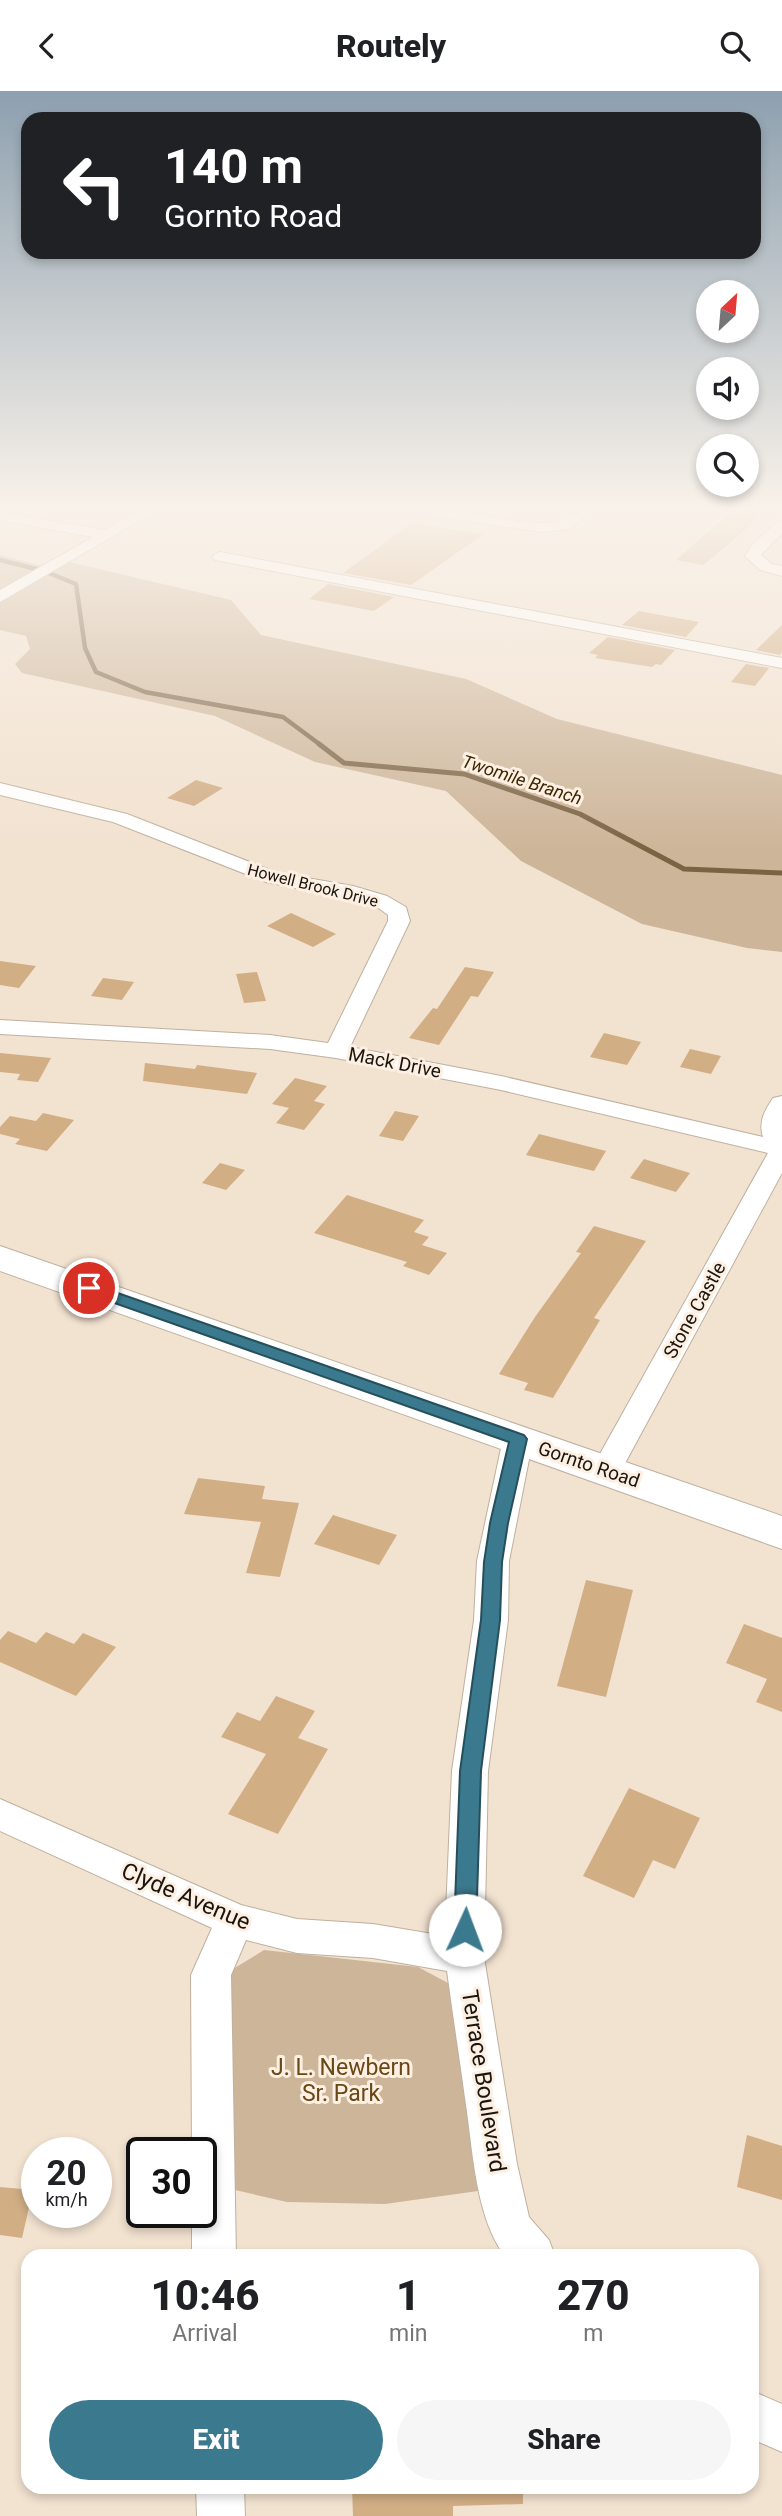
<!DOCTYPE html>
<html lang="en">
<head>
<meta charset="utf-8">
<style>
  :root { --surface:#fff; --page:#f6f6f6; --text:#202124; --muted:#757577; --accent:#3b7a8e }
  body { margin:0; font-family:Roboto,sans-serif; background:var(--page); color:var(--text); height:100vh; display:flex; flex-direction:column; font-size:26px; white-space:nowrap }
  * { box-sizing:border-box; margin:0 }
  p { font-size:23px; color:var(--muted) }
  .icon { flex:none; width:38px; height:38px; fill:none; stroke:currentColor; stroke-width:2; stroke-linecap:round; stroke-linejoin:round }
  .map { position:relative; flex:1; overflow:hidden }
  .panel { position:absolute; left:21px; top:2158px; width:738px; height:245px; display:flex; flex-direction:column; background:var(--surface); border-radius:21px; box-shadow:0 4px 10px #0003 }
  .panel>* { flex:none }
  .hud { position:absolute; left:21px; top:21px; width:740px; height:147px; border-radius:21px; box-shadow:0 4px 10px #0003; background:#202124; color:#fff; overflow:hidden }
  .needle { width:46px; rotate:26deg }
  .tools { position:absolute; left:696px; top:189px; display:grid; gap:14px }
  .tools a { display:grid; place-items:center; width:63px; height:63px; border-radius:50%; background:var(--surface); box-shadow:0 4px 10px #0003; font-size:35px }
  .speed { position:absolute; left:21px; top:2046px; display:flex; gap:14px; font-size:35px; font-weight:700; text-align:center }
  .speed>* { display:grid; place-content:center; width:91px; height:91px; border-radius:50%; background:var(--surface); box-shadow:0 4px 10px #0003; line-height:1 }
  .speed small { font-size:18px; font-weight:400 }
  .speed .limit { border:4px solid #111; border-radius:10px; background:#fff; color:#111 }
  .pin { position:absolute; display:grid; place-items:center; width:60px; height:60px; color:#fff; margin:-30px; border:4px solid #fff; border-radius:50%; box-shadow:0 2px 7px #0007 }
  .me { position:absolute; width:77px; margin:-38px; rotate:2deg; stroke-linejoin:round; filter:drop-shadow(0 0 5px #0008) }
  .turn { display:flex; align-items:center; gap:24px; height:147px; padding:0 28px; font-size:32px }
  .turn .icon { width:91px; height:91px; stroke-width:2.5 }
  .turn b { display:block; font-size:49px; line-height:60px }
  .eta { display:flex; justify-content:space-evenly; align-items:center; height:119px; text-align:center }
  .eta b { font-size:42px; font-weight:800; line-height:49px }
  .button { display:flex; gap:14px; margin-top:auto; padding:14px 28px }
  .button a { flex:1; height:80px; border-radius:42px; background:var(--accent); color:#fff; font-size:28px; font-weight:800; line-height:80px; text-align:center }
  .button a+a { background:var(--page); color:var(--text) }
  header { display:flex; justify-content:space-between; align-items:center; height:91px; padding:0 28px; background:var(--surface); font-size:32px; font-weight:800 }
  .map>svg:first-child { display:block }
</style>
</head>
<body>
<header><svg class="icon" aria-label="back" viewBox="0 0 24 24"><path d="M15 5l-7 7 7 7"/></svg>Routely<svg class="icon" aria-label="search" viewBox="0 0 24 24"><circle cx="10" cy="10" r="6"/><path d="M15 15l6 6"/></svg></header>
<div class="map">
<svg width="782" height="2425" viewBox="0 0 782 2425">
  <rect width="100%" height="100%" fill="#f2e2d0"/>
  <path fill="#cdb599" d="M0 464 43 475 0 500Z
    M69 471 231 509 261 544 466 588 557 628 782 684V861L747 857 642 833 521 770 446 700 315 671 215 625 22 582 15 573 30 558 26 545 0 539V511Z
    M264 1859 418 1876 448 1892 485 2099 385 2113 287 2111 222 2096 220 1886Z"/>
  <g fill="none" stroke-linecap="round" stroke-linejoin="round">
    <path stroke="#7b6243" stroke-width="4.5" d="M0 469 44 480 76 493 85 557 96 581 145 601 283 626 322 655"/>
    <path stroke="#7b6243" stroke-width="5" d="M319 653 344 672 464 683 580 723 684 778 782 782"/>
  </g>
  <path fill="#d2ae85" d="M732 420H762L744 440 703 474 676 469Z
    M412 432 484 443 411 494 343 482Z
    M328 493 394 506 374 520 309 508Z
    M639 520 699 531 686 546 622 534Z
    M782 534V561L780 564 756 559Z
    M608 546 675 559 661 574 656 573 652 576 595 567 598 564 589 562Z
    M746 573 769 577 755 595 731 591Z
    M196 689 223 697 194 715 167 707Z
    M291 822 336 843 313 856 267 835Z
    M0 870 36 875 19 897 0 894Z
    M465 876 494 881 478 906 471 905 439 954 409 947 433 917 437 918Z
    M257 881 266 910 244 912 236 883Z
    M103 887 134 891 122 909 91 905Z
    M604 942 641 951 627 974 590 966Z
    M690 958 721 965 711 983 680 976Z
    M0 962 51 967 38 991 17 989 20 983 0 981Z
    M145 972 195 978 197 974 257 982 247 1003 143 990Z
    M295 987 327 995 314 1010 325 1013 304 1039 276 1032 289 1017 272 1013Z
    M395 1020 419 1025 403 1050 379 1045Z
    M43 1022 74 1029 47 1060 15 1053 20 1048 0 1043V1036L10 1025 36 1030Z
    M539 1043 606 1060 594 1080 526 1064Z
    M644 1068 690 1082 676 1101 630 1087Z
    M220 1072 245 1079 226 1099 202 1092Z
    M347 1104 424 1129 414 1141 429 1146 422 1154 447 1162 429 1184 403 1175 407 1171 314 1142Z
    M594 1135 646 1150 594 1227 600 1229 553 1307 524 1299 528 1292 499 1283 535 1226 581 1162 576 1161Z
    M198 1387 265 1395 262 1408 299 1412 280 1486 246 1482 261 1431 184 1423Z
    M333 1424 397 1444 379 1474 314 1453Z
    M586 1489 633 1499 606 1606 557 1595Z
    M744 1533 782 1547V1621L756 1611 767 1588 726 1572Z
    M8 1540 36 1552 46 1541 74 1553 83 1542 116 1556 76 1605 0 1571V1549Z
    M276 1605 315 1620 298 1647 328 1658 278 1743 228 1723 266 1663 221 1646 237 1621 260 1630Z
    M629 1697 700 1727 675 1778 653 1769 634 1807 583 1785Z
    M747 2044 782 2055V2109L737 2096Z
    M0 2096 33 2099 22 2147 0 2144Z
    M352 2396H523V2413L453 2415V2425H353Z"/>
  <g fill="none" stroke-linecap="round" stroke-linejoin="round">
    <g stroke="#bfb09f" stroke-width="2">
      <path id="minor" d="M139 420H156L0 511V499L93 446 0 429V421L105 439Z
        M423 420C463 416 502 431 542 432 566 433 568 418 592 420L570 438 542 441 430 424Z
        M782 430V442L761 464 772 473 782 475V485L760 479 745 465 753 453 777 431Z
        M220 461 782 567V577L215 469 212 466 215 463Z
        M0 692 127 723 278 782 353 795 387 805 406 816 410 830 350 956 501 985 763 1046C758 1031 765 1019 773 1007L782 1005V1082L617 1387 606 1390 595 1387 591 1379 768 1062 501 999 336 967 270 958 0 943V929L270 944 328 952 388 830V824L373 813 266 791 113 731 0 704Z
        M518 1337 529 1341 533 1348 509 1470 508 1529 488 1680 484 1866 517 2073 529 2126 549 2149 555 2165H505C476 2128 473 2061 466 2014 460 1970 453 1925 447 1880L373 1867 297 1862 246 1849 231 1884 236 2165H192V2121H201V2062H192L191 1884 212 1837 0 1740V1708L241 1814 297 1828 373 1833 445 1845 452 1680 474 1529 477 1470 503 1348 507 1341Z
        M752 2300 782 2313V2361L752 2348Z
        M196 2396H244L245 2425H197Z"/>
    </g>
    <g stroke="#bfb09f" stroke-width="2">
      <path id="secondary" d="M0 1155 782 1425V1458L0 1180Z"/>
    </g>
    <use href="#minor" fill="#fff" fill-rule="evenodd"/>
    <use href="#secondary" fill="#fff" fill-rule="evenodd"/>
  </g>
  <linearGradient id="sky" x2="0" y2="1"><stop stop-color="#8da0af"/><stop offset="0.55" stop-color="#f9f2ea"/><stop offset="1" stop-color="#f9f2ea" stop-opacity="0"/></linearGradient>
  <rect width="782" height="759" fill="url(#sky)"/>
  <path fill="#3b7a8e" stroke="#264f5c" stroke-width="2" d="M89 1192 524 1344 527 1348 508 1432 502 1471 500 1529 481 1680 476 1839 473 1846 465 1849 457 1846 454 1839 460 1680 481 1529 484 1471 490 1432 509 1351 83 1201 81 1197Z"/>
  <g text-anchor="middle" stroke-width="6" stroke-linejoin="round" paint-order="stroke">
    <g font-size="16" fill="#1a150e" stroke="#fdf0e2">
      <text transform="translate(313 794) rotate(14)" y="6">Howell Brook Drive</text>
    </g>
    <g font-size="18" font-style="italic" fill="#3e2603" stroke="#fdf0e2">
      <text transform="translate(522 689) rotate(18)" y="6">Twomile Branch</text>
    </g>
    <g font-size="19" fill="#1a150e" stroke="#fdf0e2">
      <text transform="translate(395 971) rotate(11)" y="7">Mack Drive</text>
      <text transform="translate(694 1219) rotate(-61)" y="7">Stone Castle</text>
      <text transform="translate(589 1373) rotate(19)" y="7">Gornto Road</text>
    </g>
    <g font-size="23" fill="#1a150e" stroke="#fdf0e2">
      <text transform="translate(186 1805) rotate(23)" y="8">Clyde Avenue</text>
      <text transform="translate(484 1990) rotate(81)" y="8">Terrace Boulevard</text>
    </g>
    <g font-size="23" fill="#6a4715" stroke="#fdf0e2">
      <text x="341" y="1984">J. L. Newbern<tspan x="341" dy="26">Sr. Park</tspan></text>
    </g>
  </g>
</svg>
<div class="tools">
<a><svg class="needle" viewBox="-14 -14 28 28"><path d="M0-13l5 13h-10z" fill="#e53935"/><path d="M0 13l5-13h-10z" fill="#757577"/></svg></a>
<a><svg class="icon" aria-label="sound" viewBox="0 0 24 24"><path d="M4 9h4l5-4v14l-5-4H4zM17 9q2 3 0 6"/></svg></a>
<a><svg class="icon" aria-label="search" viewBox="0 0 24 24"><circle cx="10" cy="10" r="6"/><path d="M15 15l6 6"/></svg></a>
</div>
<div class="speed"><div>20<small>km/h</small></div><div class="limit">30</div></div>
<div class="pin" style="left:89px;top:1197px;background:#d93025"><svg class="icon" aria-label="arrive" viewBox="0 0 24 24"><path d="M6 21V4h12l-3 4 3 4H6"/></svg></div>
<svg class="me" style="left:465px;top:1839px" viewBox="-20 -20 40 40"><circle r="19" fill="#fff"/><path d="M0-13L10 11 0 6-10 11z" fill="#3b7a8e"/></svg>
<div class="hud">
<div class="turn"><svg class="icon" aria-label="left" viewBox="0 0 24 24"><path d="M17 20v-9H6M10 6l-5 5 5 5"/></svg><div><b>140 m</b>Gornto Road</div></div>
</div>
<section class="panel">
<div class="eta">
<div><b>10:46</b><p>Arrival</p></div>
<div><b>1</b><p>min</p></div>
<div><b>270</b><p>m</p></div>
</div>
<div class="button"><a>Exit</a><a>Share</a></div>
</section>
</div>
</body>
</html>
